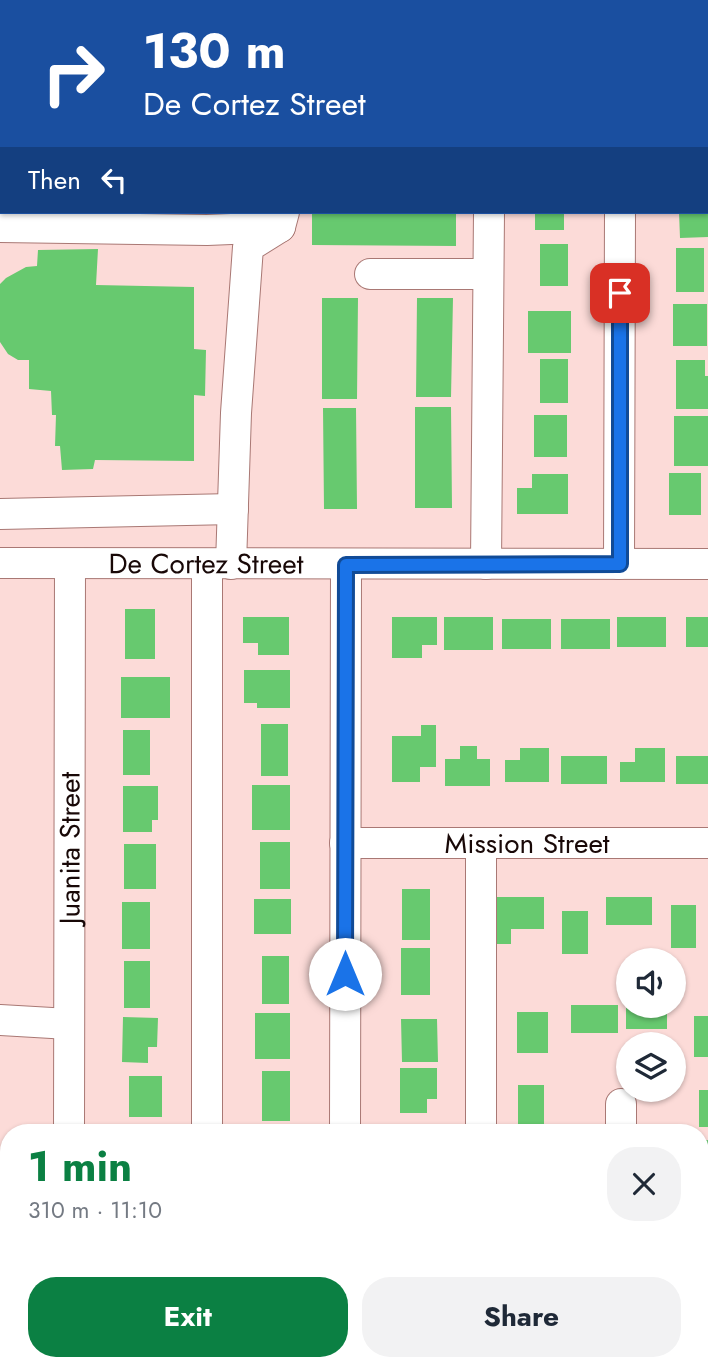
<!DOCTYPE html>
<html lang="en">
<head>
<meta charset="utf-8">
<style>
  :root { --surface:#fff; --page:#f2f2f3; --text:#1f2937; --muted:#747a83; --accent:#0b8043 }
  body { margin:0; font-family:Jost,sans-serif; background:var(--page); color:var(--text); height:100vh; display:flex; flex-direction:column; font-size:26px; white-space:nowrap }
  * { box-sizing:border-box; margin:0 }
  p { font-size:23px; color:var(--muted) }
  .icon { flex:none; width:38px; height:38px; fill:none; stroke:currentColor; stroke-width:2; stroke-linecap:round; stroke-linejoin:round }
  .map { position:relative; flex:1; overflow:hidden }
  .drawer { position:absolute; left:0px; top:1124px; width:709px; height:247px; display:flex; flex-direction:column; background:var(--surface); border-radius:28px 28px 0 0; box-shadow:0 2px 5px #0004 }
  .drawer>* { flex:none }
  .top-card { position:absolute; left:0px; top:0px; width:709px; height:214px; box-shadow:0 2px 5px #0004; background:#1a4fa0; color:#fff; overflow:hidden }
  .buttons { position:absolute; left:616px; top:948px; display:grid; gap:14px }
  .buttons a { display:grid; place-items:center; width:70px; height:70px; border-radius:50%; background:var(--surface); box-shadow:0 2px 5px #0004; font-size:35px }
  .pin { position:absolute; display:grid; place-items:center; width:60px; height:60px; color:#fff; margin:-30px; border-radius:14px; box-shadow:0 4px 10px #0006 }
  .me { position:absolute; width:77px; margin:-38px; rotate:0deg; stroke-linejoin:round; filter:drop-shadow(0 0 5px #0008) }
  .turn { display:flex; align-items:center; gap:24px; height:147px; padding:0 28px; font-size:32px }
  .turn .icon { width:91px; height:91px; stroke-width:2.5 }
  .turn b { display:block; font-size:49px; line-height:60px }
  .then { display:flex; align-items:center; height:66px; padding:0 28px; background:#0003; gap:14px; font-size:26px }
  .round { display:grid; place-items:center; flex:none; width:74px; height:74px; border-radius:28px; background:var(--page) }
  .head { display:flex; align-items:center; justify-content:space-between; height:119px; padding:0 28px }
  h1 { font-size:42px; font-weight:700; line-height:52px; color:var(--accent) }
  .cta { display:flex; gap:14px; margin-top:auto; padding:14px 28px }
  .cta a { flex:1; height:80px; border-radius:28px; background:var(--accent); color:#fff; font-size:28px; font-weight:700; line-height:80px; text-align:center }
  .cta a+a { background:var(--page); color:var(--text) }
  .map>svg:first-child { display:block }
</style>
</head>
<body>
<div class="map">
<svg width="708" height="1370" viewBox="0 0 708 1370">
  <rect width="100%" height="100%" fill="#fcdbd8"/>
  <path fill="#f5a39b" d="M157 1362H451V1370H157Z"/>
  <path fill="#67c96f" d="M312 212H456V246L312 245Z
    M535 212H564V230H535Z
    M679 212H708V237L680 238Z
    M540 244H568V286H540Z
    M676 248H704V292H676Z
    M98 249 96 285 194 287V349L206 350 205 396 194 395V461L95 460 93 469 62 470 60 446H55L56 415H52L51 391 29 389V360H18L8 354 0 342V284L6 278 26 267 37 266 38 250Z
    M322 298H358L357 399H322Z
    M417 298H453L451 397H416Z
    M673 304H707V346H673Z
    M528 311H571V353H528Z
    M540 359H568V403H540Z
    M676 360H705V376H708V409H676Z
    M415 407H451L452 508H415Z
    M323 408H356L357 509H324Z
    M534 415H567V457H534Z
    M674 416H708V466H674Z
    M669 473H701V515H669Z
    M532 474H568V514H517V488H532Z
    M125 609H155V659H125Z
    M243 617H289V655H258V643H243Z
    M392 617H437V645H422V658H392Z
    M444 617H493V650H444Z
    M617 617H666V647H617Z
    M686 617H708V647H686Z
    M502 619H551V649H502Z
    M561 619H610V649H561Z
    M244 670H290V708H257V703H244Z
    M121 677H170V718H121Z
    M261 724H288V776H261Z
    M421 725H436V767H420V782H392V736H421Z
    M123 730H150V775H123Z
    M460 746H477V759H490V786H445V759H460Z
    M520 748H549V782H505V760H520Z
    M635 748H665V782H620V762H635Z
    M561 756H607V784H561Z
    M676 756H708V784H676Z
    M252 785H290V830H252Z
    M123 786H158V820H152V832H123Z
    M260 842H290V889H260Z
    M124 844H156V889H124Z
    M402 889H430V940H402Z
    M497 897H544V929H511V944H497Z
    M606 897H652V925H606Z
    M254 899H291V934H254Z
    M122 902H150V949H122Z
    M671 905H696V948H671Z
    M562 911H588V954H562Z
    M401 948H430V995H401Z
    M262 956H289V1004H262Z
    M124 961H150V1008H124Z
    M571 1005H618V1033H571Z
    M626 1006H667V1029H626Z
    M517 1012H548V1053H517Z
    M255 1013H290V1059H255Z
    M694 1016H708V1057H694Z
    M123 1017 158 1018 157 1047H148V1063L122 1062Z
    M401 1019H437L438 1062H402Z
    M400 1068H437V1099H427V1113H400Z
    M262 1071H290V1121H262Z
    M129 1076H162V1117H129Z
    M518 1085H544V1129H518Z
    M699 1090H708V1127H699Z
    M260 1128H290V1132H260Z
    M708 1140V1184L700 1185V1141Z
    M700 1192H708V1222H700Z
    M512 1362H646V1370H512Z"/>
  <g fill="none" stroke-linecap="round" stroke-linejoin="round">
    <g stroke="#a97874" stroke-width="32">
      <g id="minor">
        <path d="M155 0V2"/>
        <path d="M185 2V0"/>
        <path d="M0 96H2"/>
        <path d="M0 227 207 230 280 227"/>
        <path d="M370 274H488"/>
        <path d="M0 514 233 509"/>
        <path id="s1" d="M0 563 708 564"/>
        <path d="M231 564 236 413 248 247 280 227 284 212"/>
        <path d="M486 564 489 212"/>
        <path d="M619 564 620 212"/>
        <path id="s2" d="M345 843H708"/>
        <path d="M481 843V1132"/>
        <path d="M0 1020 69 1024"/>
        <path id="s3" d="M69 1132 70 564"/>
        <path d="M207 1132V564"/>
        <path d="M345 1132 346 566"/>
        <path d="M621 1132V1104"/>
        <path d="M700 1284H708"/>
        <path d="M0 1285H9"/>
        <path d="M0 1360H9"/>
        <path d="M122 1362 123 1370"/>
        <path d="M470 1362V1370"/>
      </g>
    </g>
    <g stroke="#a97874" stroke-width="40">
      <path id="major" d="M707 33H708
        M0 35H2"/>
    </g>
    <use href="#minor" stroke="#fff" stroke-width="30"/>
    <use href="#major" stroke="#fff" stroke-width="38"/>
  </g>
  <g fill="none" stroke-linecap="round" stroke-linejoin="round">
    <g stroke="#114b97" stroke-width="18">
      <path id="route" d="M345 974 346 565 620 564V293"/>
    </g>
    <use href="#route" stroke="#1a73e8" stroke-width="12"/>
  </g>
  <g text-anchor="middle" stroke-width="5" stroke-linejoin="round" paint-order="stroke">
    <g font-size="28" fill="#180807" stroke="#fff">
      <text dy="10" stroke="none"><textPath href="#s1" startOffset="206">De Cortez Street</textPath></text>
      <text dy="10" stroke="none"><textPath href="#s2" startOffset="182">Mission Street</textPath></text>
      <text dy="10" stroke="none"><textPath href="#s3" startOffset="284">Juanita Street</textPath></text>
    </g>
  </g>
</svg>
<div class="buttons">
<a><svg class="icon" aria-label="sound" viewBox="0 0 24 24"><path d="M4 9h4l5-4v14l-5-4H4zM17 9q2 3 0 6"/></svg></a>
<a><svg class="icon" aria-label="layers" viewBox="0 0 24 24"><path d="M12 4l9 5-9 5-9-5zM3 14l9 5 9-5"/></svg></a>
</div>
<div class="pin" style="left:620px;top:293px;background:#d93025"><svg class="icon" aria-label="arrive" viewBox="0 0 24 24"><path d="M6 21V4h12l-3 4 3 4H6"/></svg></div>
<svg class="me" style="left:345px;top:974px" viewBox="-20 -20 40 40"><circle r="19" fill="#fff"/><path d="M0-13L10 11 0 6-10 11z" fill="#1a73e8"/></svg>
<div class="top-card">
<div class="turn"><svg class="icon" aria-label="right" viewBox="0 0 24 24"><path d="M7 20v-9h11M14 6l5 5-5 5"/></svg><div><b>130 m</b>De Cortez Street</div></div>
<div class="then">Then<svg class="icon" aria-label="left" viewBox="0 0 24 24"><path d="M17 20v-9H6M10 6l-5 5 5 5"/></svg></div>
</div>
<section class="drawer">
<div class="head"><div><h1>1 min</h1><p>310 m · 11:10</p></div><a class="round"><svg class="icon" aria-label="close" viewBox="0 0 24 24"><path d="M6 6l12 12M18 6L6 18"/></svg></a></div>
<div class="cta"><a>Exit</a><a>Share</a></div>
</section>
</div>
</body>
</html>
